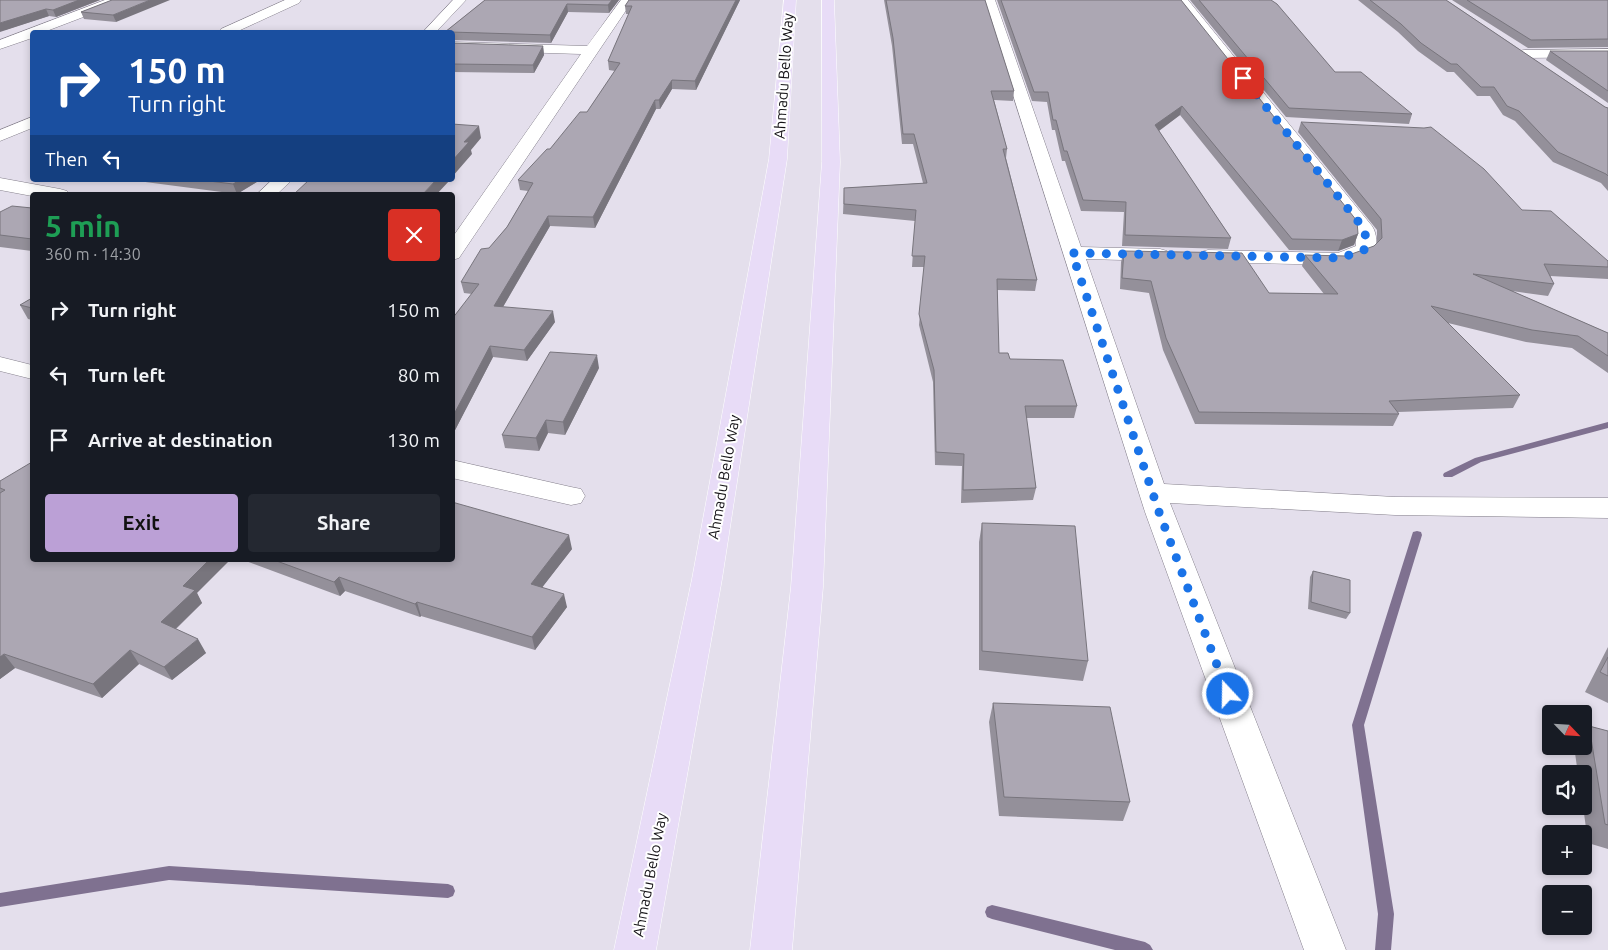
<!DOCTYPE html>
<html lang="en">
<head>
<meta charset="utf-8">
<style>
  :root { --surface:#171b24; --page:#242831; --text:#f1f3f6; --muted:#9ea1a6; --accent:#bba0d6 }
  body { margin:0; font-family:Ubuntu,sans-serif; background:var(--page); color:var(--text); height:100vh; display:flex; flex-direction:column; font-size:19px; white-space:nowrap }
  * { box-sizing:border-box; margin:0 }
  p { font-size:16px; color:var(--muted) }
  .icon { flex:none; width:28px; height:28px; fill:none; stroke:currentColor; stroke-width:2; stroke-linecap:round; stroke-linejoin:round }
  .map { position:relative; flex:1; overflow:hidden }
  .drawer { position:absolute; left:30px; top:192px; width:425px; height:370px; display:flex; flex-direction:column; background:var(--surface); border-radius:5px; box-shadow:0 2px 8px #0003 }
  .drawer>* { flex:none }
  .hud { position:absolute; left:30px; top:30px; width:425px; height:152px; border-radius:5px; box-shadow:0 2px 8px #0003; background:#1a4fa0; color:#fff; overflow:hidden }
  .needle { width:32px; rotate:115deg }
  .buttons { position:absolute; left:1542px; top:705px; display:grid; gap:10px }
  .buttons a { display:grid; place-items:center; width:50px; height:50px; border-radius:5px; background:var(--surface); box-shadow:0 2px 8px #0003; font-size:25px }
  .pin { position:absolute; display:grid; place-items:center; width:42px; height:42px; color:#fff; margin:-21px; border-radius:10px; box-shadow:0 2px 8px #0006 }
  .me { position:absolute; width:55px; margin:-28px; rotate:339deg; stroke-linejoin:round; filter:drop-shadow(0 0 4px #0008) }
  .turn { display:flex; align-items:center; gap:18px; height:105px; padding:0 15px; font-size:22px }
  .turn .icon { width:65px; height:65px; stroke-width:2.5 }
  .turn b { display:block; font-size:35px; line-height:42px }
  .then { display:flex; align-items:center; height:48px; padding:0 15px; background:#0003; gap:10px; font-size:19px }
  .round { display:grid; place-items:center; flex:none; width:52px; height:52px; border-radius:5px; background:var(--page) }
  .headline { display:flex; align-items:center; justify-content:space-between; height:85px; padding:0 15px }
  h1 { font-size:30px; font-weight:700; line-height:38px; color:#1e9e55 }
  .button { display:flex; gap:10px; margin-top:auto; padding:10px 15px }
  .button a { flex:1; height:58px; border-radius:5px; background:var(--accent); color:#111; font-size:20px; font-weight:700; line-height:58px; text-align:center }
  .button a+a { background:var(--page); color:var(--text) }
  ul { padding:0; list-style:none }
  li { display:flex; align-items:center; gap:15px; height:65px; padding:0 15px }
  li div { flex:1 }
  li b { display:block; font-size:19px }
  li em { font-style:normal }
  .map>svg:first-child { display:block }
</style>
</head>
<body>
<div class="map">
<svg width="1608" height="950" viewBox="0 0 1608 950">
  <rect width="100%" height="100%" fill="#e4dfec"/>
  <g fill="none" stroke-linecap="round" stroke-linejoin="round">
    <path fill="#7f7190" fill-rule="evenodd" d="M1608 422V428L1481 462 1452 477H1444L1443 475 1444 473 1475 458Z
      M1417 531 1421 532 1422 535 1364 725 1394 914 1391 950H1375L1378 914 1352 725 1412 535 1413 532Z
      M169 866 448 884 453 886 455 891 453 896 448 898 169 880 0 907V893Z
      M992 905 1145 942 1150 945 1153 950H1115L992 919 987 917 985 912 987 907Z"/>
    <g stroke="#85808c" stroke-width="1">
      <path id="minor" d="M105 0H122L120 3 44 32H32V38L0 49V40Z
        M285 0H301L299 3 236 32H219L221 29Z
        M453 0H466L436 32H423Z
        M621 0H633L459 258 452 260V238L581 54 452 50V42L587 46Z
        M983 0H995L1081 247 1160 249 1167 251 1170 255 1167 259 1160 261 1086 259 1164 484 1395 497 1608 498V518L1395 515 1170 503 1346 950H1304L1145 512Z
        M1175 0H1188L1372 226C1377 233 1378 246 1373 253L1341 265 1208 262 1201 260 1198 256 1201 252 1208 250 1338 253 1356 246 1355 231Z
        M1608 49V57L1524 58 1519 57 1517 54 1519 51 1524 50Z
        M32 117V128L0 141V130Z
        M0 178 60 189 67 191 69 195 32 196 0 190Z
        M272 180H292L276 195H256Z
        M0 357 32 365V379L0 371Z
        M452 460 571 487 581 489 585 496 581 503 571 505 452 478Z"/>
    </g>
    <g stroke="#fff" stroke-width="1">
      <path id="primary" d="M784 0H796L787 159 722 579 656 950H614L692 579 769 159Z
        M822 0H834L840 162 823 587 792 950H750L791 587 822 162Z"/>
    </g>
    <use href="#minor" fill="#fff" fill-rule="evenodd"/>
    <use href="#primary" fill="#e8dcf7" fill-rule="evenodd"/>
  </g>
  <path fill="#94909a" d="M0 0H100L56 17 49 16 5 30Z
    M112 0 116 22 84 19 81 12Z
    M485 0H619L609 13 568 12 551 43 452 40V32H445Z
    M629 0H740L696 90 672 89 660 109H656L595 228 550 226 503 307 555 322 527 361 493 357 453 434H452V319L472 294 464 293 461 282 507 227 528 191 520 190 518 180 550 149 587 112 615 71 609 70 608 61 629 14H626L625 6Z
    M884 0H985L1014 91 1013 101 994 100 1007 149 1006 158 1037 280 1035 291 997 290 999 353 1010 359 1077 406 1074 418H1026L1036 488 1033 500 961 503 962 466 935 465 933 382 919 325 924 267H912L915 221 843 214 844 188 923 183 913 144H902L892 46Z
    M997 0H1181L1358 234 1354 245 1338 251 1289 250 1180 115 1159 131 1231 238 1228 249 1122 246 1124 212 1081 211 1065 161H1062L1055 130H1052L1047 102 1032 101Z
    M1190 0H1271L1335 72 1412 114 1409 124 1286 117Z
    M1358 0H1446L1605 107 1608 108V191L1601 183 1553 162 1515 121 1503 115 1490 96H1477L1454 72H1447L1418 51 1398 32Z
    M1452 0H1608V47L1528 48Z
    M452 43 543 46 544 55 534 73 452 72Z
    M1550 51H1608V103L1546 60Z
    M1301 122 1522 210 1608 261V279L1550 276 1554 284 1548 296 1512 291 1608 333V373L1572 348 1526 342 1448 323 1520 395 1513 408 1398 412 1399 414 1393 426 1195 424 1163 350 1149 293 1120 289 1121 262 1124 251 1269 293 1324 294 1302 266 1305 255 1346 256 1374 246 1377 243V230L1298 132Z
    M130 180H260L237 194Z
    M32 208V251L0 247V212Z
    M32 298V320L28 319 20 305Z
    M599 368 565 435 548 433 539 451 505 448 502 435Z
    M0 481 197 593 202 603 176 629 206 653 172 680 139 664 102 698 15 668 0 679Z
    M982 523 1088 661 1083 681 979 670V542Z
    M572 549 542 587 567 607 535 650 421 616 420 617 345 591 340 596 243 560H452Z
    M1313 571 1350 613 1346 619 1308 609 1310 577Z
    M1608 647V703L1585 692Z
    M993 703 1130 802 1123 821 999 816 989 722Z
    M1589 726 1608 731V849L1588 843 1583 806H1584V774H1578L1574 746H1584V732Z"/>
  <path fill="#78757d" d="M79 0H100L56 17 53 10Z
    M150 0H170L116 22 113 15Z
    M612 0H619L609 13 608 5Z
    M736 0H740L696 90 695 81Z
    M567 4 568 12 551 43 550 35Z
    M46 9 49 16 0 32V23Z
    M543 46 544 55 534 73 533 65Z
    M672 80V89L660 109 659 100Z
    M655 100 656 109 595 228 593 217Z
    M1182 106 1180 115 1153 135 1155 125Z
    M479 126 481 138 471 150 472 154 452 177V161L464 142Z
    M240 180H260L237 194 233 184Z
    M436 180H450L436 195H422Z
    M548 216 550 226 497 317 494 306Z
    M1358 234 1354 245 1338 251 1342 240Z
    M553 311 555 322 527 361 524 350Z
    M490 346 493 357 453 434 452 431V418Z
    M597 355 599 368 565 435 563 422Z
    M546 420 548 433 539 451 536 438Z
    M569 535 572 549 534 598 531 584Z
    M209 560H230L197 593 202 603 169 635 161 622 183 586Z
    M339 577 345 591 340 596 334 582Z
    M564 594 567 607 535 650 532 637Z
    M417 602 421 616 420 617 415 604Z
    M198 639 206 653 172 680 164 667Z
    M130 650 139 664 102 698 93 684Z
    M4 654 15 668 0 679V657Z"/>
  <path fill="#aca7b3" stroke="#78757d" d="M0 0H79L53 10 46 9 0 23Z
    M112 0H150L113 15 81 12Z
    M485 0H612L608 5 567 4 550 35 450 32H445Z
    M629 0H736L695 81 672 80 659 100H655L593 217 548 216 494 306 553 311 524 350 490 346 452 418V319L479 284 461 282 481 249 489 248 507 227 533 183 518 180 547 149H550L580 112H587L620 63 608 61 632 6H625Z
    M886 0H985L1014 91H991L1007 149H1003L1037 280 997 279 999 353H1008L1010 359 1063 360 1077 406H1025L1036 488 963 490 964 454 936 452 934 370 919 314 925 256H912L916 210 844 204V188L927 183 914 134H903L893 38Z
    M1001 0H1181L1357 221 1358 234 1342 240 1292 239 1182 106 1155 125 1231 238 1125 235 1126 202 1083 200 1067 151H1064L1056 120H1053L1048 92H1034Z
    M1199 0H1271L1277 4 1335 72H1361L1412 114 1289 108Z
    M1370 0H1446L1605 107 1608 108V176L1606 174 1558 152 1519 111 1507 106 1494 87H1481L1457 64H1451L1421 43 1401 24Z
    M1467 0H1608V39L1531 40Z
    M452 43 543 46 533 65 452 64Z
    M1550 51H1608V91Z
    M1301 122 1424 128 1431 127 1484 169 1522 210 1551 211 1608 261V267L1544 264 1554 284 1473 274 1608 333V356L1578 336 1532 330 1431 306 1520 395 1389 401 1399 414 1199 412 1166 338 1151 281 1122 278 1124 251 1242 253 1269 293 1338 294 1305 255 1346 256 1374 246 1382 238 1381 219Z
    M452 124 479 126 464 142H469L452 161Z
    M201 180H240L233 184Z
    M309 180H436L422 195H293Z
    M12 206 32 208V239L0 235V212Z
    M32 298V308L20 305Z
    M550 352 597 355 563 422 546 420 536 438 502 435Z
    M32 462V560H209L183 586 195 590 161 622 198 639 164 667 130 650 93 684 4 654 0 657V493L5 490 0 488V481Z
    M452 502 569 535 531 584 564 594 532 637 417 602 415 604 339 577 334 582 274 560H452Z
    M982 523 1075 526 1088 661 982 651Z
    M1313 571 1350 580V613L1311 602Z
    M1608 657V676L1600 672Z
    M993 703 1110 707 1130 802 1004 797Z
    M1589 726 1608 731V825L1605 824Z"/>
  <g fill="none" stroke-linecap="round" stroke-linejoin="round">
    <path stroke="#1a73e8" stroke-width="9" stroke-dasharray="0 16.2" d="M1228 694 1159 512 1072 253 1341 258 1366 249 1365 230 1243 78"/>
  </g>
  <g text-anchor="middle" stroke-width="4" stroke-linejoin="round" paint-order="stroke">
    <g font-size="15" fill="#161418" stroke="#fff">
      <text transform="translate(784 76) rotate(-86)" y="5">Ahmadu Bello Way</text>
      <text transform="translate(724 477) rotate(-80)" y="5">Ahmadu Bello Way</text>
      <text transform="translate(650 875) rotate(-79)" y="5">Ahmadu Bello Way</text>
    </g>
  </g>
</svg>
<div class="buttons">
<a><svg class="needle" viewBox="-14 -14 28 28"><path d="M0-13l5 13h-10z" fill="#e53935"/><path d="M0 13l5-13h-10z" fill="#9ea1a6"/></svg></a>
<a><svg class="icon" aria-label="sound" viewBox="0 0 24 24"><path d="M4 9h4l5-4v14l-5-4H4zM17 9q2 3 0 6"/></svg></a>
<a>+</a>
<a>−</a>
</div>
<div class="pin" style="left:1243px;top:78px;background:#d93025"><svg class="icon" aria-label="arrive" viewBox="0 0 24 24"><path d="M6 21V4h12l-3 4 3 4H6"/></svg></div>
<svg class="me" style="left:1228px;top:694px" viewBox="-20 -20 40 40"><circle r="17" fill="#1a73e8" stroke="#fff" stroke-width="3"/><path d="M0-11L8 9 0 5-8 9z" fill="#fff"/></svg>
<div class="hud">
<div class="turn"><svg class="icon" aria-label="right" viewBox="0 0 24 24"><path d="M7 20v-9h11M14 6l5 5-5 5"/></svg><div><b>150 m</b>Turn right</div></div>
<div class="then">Then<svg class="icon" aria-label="left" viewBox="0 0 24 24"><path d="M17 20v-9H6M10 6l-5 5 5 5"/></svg></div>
</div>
<section class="drawer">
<div class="headline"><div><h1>5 min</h1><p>360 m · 14:30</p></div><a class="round" style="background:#d93025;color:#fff"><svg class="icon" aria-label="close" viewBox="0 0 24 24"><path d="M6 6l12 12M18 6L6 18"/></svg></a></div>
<ul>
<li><svg class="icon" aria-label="right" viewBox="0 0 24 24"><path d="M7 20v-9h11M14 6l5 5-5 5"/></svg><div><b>Turn right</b></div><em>150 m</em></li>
<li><svg class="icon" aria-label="left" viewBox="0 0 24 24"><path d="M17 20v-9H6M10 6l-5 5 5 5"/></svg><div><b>Turn left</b></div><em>80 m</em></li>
<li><svg class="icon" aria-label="arrive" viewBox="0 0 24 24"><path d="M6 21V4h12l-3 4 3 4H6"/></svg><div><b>Arrive at destination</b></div><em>130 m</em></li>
</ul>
<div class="button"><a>Exit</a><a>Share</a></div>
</section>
</div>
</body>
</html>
